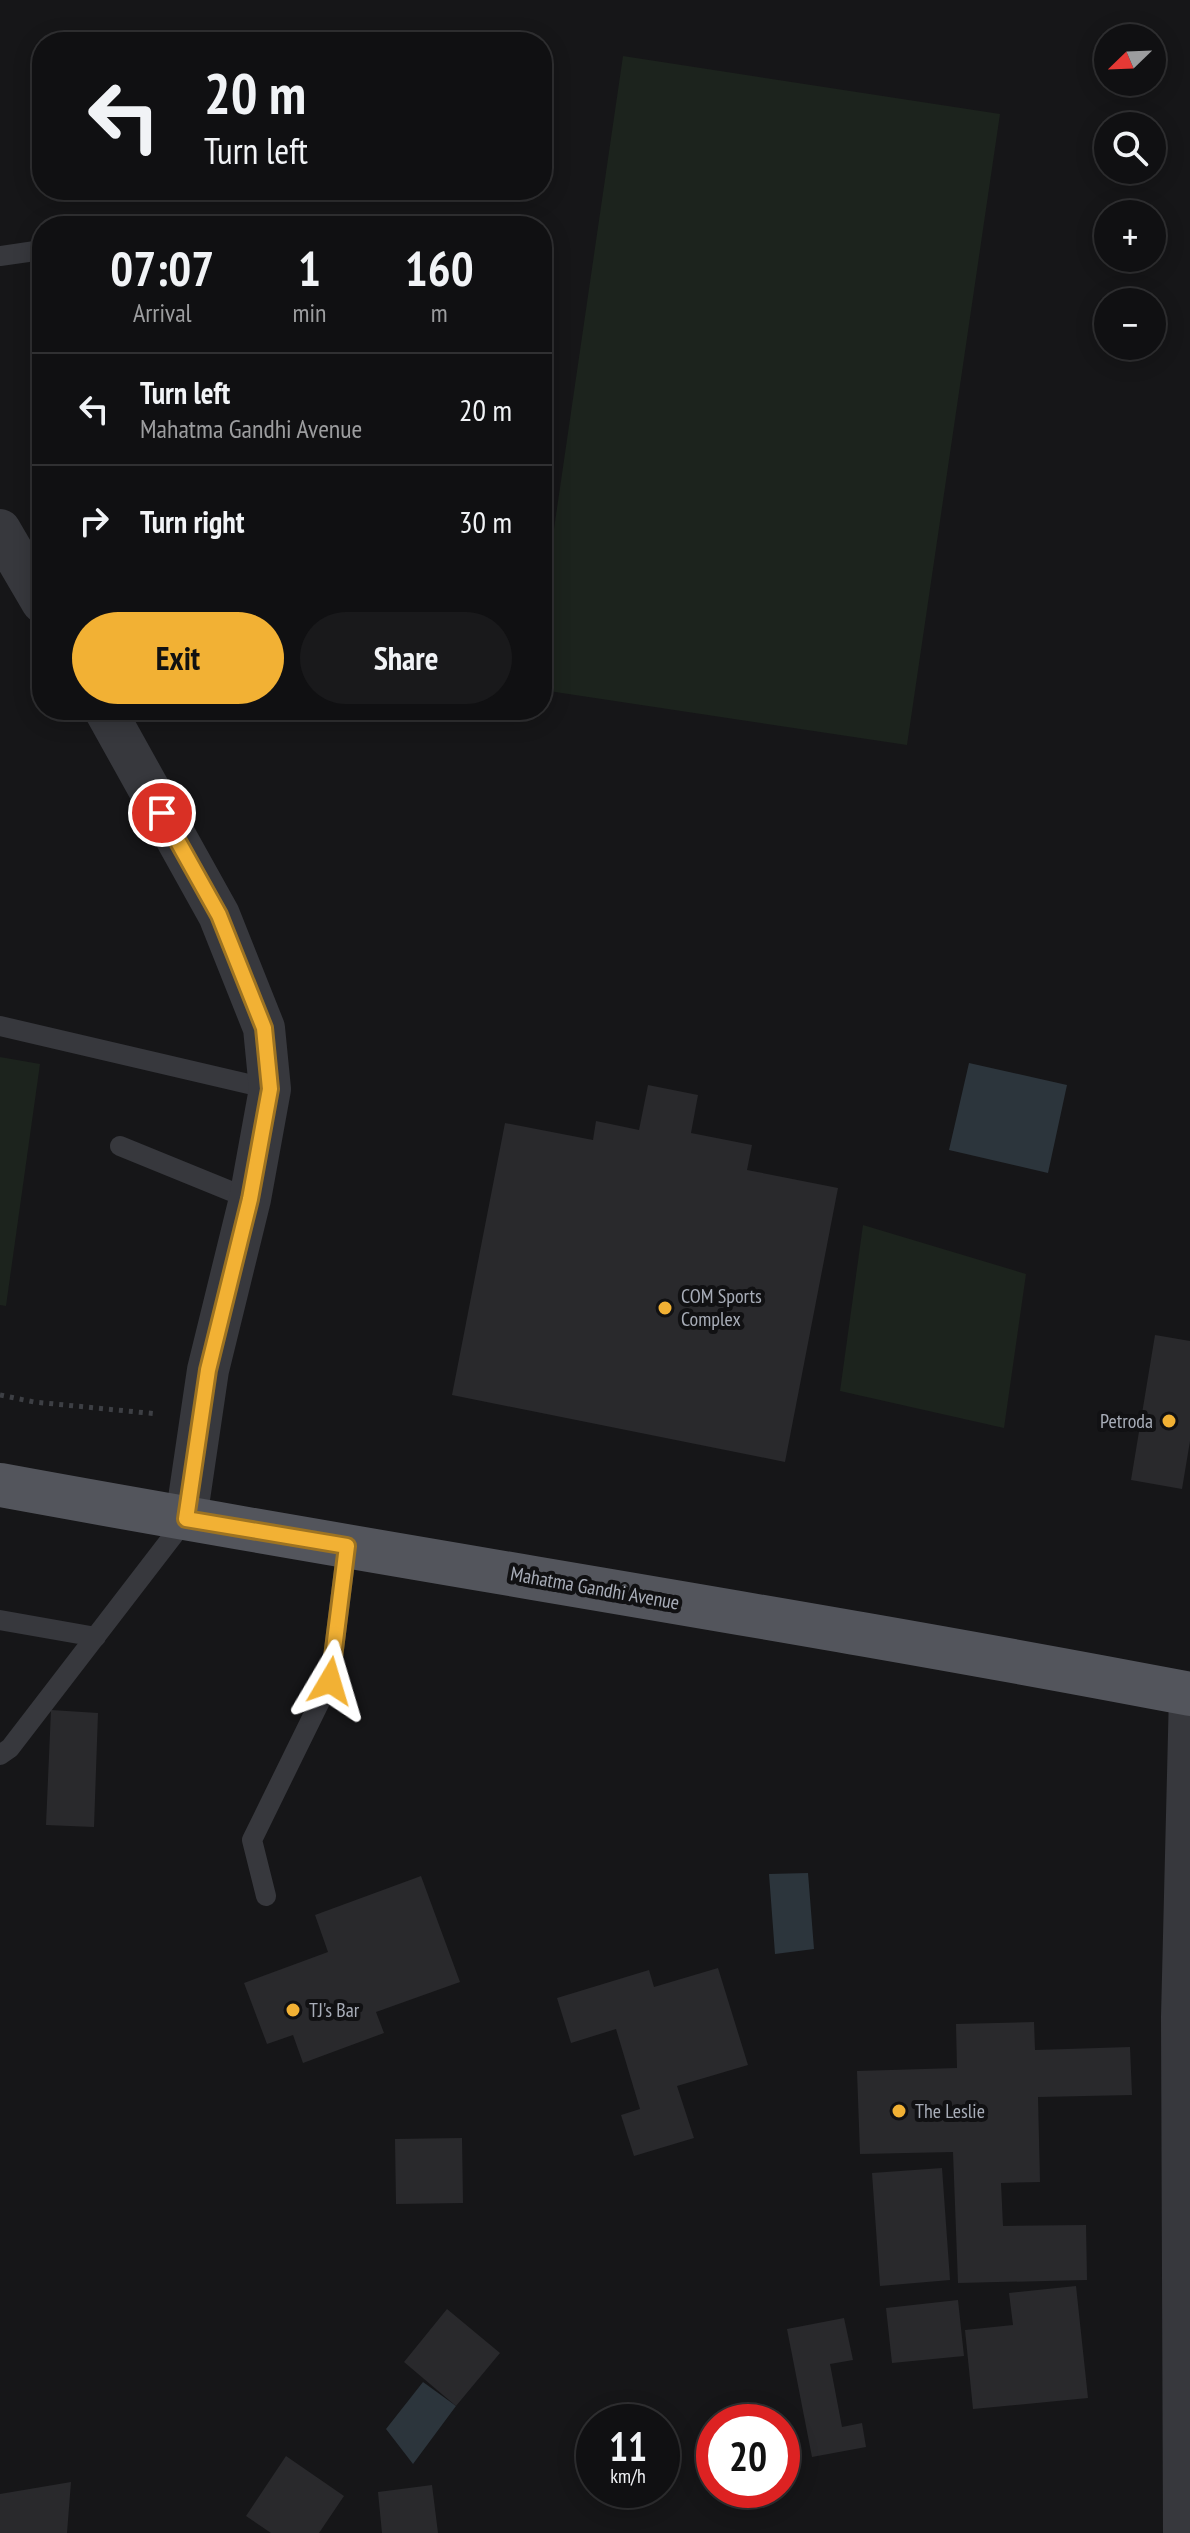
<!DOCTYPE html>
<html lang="en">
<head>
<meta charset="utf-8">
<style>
  :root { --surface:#101012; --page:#19191b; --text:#f1f3f6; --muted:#9c9d9f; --line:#303032; --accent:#f2b134 }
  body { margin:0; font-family:"PT Sans Narrow",sans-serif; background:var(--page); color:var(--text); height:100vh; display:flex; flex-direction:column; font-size:30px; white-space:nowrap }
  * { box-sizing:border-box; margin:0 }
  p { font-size:26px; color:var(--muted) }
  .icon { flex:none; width:44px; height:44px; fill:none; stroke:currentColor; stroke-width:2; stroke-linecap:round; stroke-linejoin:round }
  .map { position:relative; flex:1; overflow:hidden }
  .details { position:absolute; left:32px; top:216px; width:520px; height:504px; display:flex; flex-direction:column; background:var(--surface); border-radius:32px; box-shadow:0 4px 20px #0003,0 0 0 2px var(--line) }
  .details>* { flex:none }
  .banner { position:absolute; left:32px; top:32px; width:520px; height:168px; border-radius:32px; box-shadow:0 4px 20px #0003,0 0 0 2px var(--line); background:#101012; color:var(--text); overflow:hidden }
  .needle { width:52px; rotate:247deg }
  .buttons { position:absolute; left:1094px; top:24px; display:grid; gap:16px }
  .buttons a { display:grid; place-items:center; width:72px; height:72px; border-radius:50%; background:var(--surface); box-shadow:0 4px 20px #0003,0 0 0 2px var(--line); font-size:40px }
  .speed { position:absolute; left:576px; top:2404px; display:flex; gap:16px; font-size:40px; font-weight:700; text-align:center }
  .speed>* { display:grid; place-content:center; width:104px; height:104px; border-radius:50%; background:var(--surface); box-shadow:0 4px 20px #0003,0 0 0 2px var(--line); line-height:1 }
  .speed small { font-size:20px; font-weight:400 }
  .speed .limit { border:12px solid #d22; background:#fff; color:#111 }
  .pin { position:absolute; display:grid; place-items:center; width:68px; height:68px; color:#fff; margin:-34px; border:4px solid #fff; border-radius:50%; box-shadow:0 2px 8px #0007 }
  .me { position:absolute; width:88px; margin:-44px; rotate:7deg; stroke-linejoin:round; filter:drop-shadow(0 0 6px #0008) }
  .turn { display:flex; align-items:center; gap:28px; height:168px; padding:0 40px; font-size:36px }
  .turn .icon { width:104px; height:104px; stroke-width:2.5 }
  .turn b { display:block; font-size:56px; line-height:68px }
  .eta { display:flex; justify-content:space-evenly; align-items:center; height:136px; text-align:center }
  .eta b { font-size:48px; font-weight:800; line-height:56px }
  .button { display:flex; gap:16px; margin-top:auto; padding:16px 40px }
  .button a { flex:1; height:92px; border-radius:48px; background:var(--accent); color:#111; font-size:32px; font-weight:800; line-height:92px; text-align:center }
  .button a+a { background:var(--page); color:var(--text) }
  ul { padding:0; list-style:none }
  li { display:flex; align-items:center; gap:24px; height:112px; padding:0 40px; border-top:2px solid var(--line) }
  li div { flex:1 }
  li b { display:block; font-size:30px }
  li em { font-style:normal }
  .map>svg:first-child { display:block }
</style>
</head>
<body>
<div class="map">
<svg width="1190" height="2533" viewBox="0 0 1190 2533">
  <rect width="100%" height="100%" fill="#161618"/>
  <path fill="#1c231d" d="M623 56 1000 114 907 745 542 690V611Z
    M0 1057 40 1064 6 1306 0 1305Z
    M863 1225 1026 1274 1004 1428 840 1391Z"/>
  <path fill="#2c353c" d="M969 1063 1067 1085 1048 1173 949 1150Z
    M808 1873 814 1949 775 1954 769 1874Z
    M423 2382 456 2406 413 2464 386 2429Z"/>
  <path fill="#29292c" d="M648 1085 698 1095 691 1133 752 1145 747 1170 838 1188 785 1462 452 1395 505 1123 593 1140 596 1121 639 1130Z
    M1155 1335 1190 1341V1441L1182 1489 1131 1480Z
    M51 1710 98 1713 94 1827 46 1825Z
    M421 1876 460 1982 376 2012 384 2033 303 2063 293 2035 267 2044 244 1983 328 1952 315 1915Z
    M718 1968 748 2065 677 2086 694 2138 634 2156 621 2115 640 2109 616 2029 571 2043 557 1998 649 1970 654 1987Z
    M1034 2022 1035 2050 1130 2047 1132 2095 1038 2097 1040 2182 1001 2183 1003 2226 1086 2225 1087 2280 958 2283 953 2152 860 2154 857 2071 957 2068 956 2024Z
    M462 2138 463 2203 396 2204 395 2139Z
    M942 2168 950 2280 880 2286 872 2173Z
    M1076 2286 1088 2398 973 2409 965 2330 1013 2325 1009 2293Z
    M958 2300 964 2356 892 2363 886 2308Z
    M447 2309 500 2353 456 2406 404 2362Z
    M844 2318 853 2360 830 2364 842 2427 862 2423 866 2447 812 2457 787 2329Z
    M286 2456 344 2496 319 2533H271L246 2516Z
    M71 2482 67 2533H0V2494Z
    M432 2485 438 2533H382L378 2492Z"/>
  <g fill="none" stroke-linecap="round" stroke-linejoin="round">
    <path stroke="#3d3f44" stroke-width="5" stroke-dasharray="4 6" stroke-linecap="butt" d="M0 1395 34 1402 158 1414"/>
    <path stroke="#37383d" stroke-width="20" d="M296 226H438
      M0 256 42 250
      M0 1026 270 1089
      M120 1146 250 1199
      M0 1620 96 1637
      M0 1755 10 1748 186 1519
      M266 1896 252 1840 330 1681 347 1546"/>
    <path stroke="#37383d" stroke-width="42" d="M0 530 42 602
      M105 710 219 915 264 1028 270 1089 250 1199 208 1370 186 1519
      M1184 2533 1182 2017 1190 1694"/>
    <path stroke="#53555c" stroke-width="44" d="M0 1485C396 1558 794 1618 1190 1694"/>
  </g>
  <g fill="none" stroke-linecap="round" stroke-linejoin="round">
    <g stroke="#9d7322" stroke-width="20">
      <path id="route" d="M162 813 219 915 264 1028 270 1089 250 1199 208 1370 186 1519 347 1546 330 1681"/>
    </g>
    <use href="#route" stroke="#f2b134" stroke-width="14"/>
  </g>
  <g fill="#f2b134" stroke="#111113" stroke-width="3">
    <circle cx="665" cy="1308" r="8"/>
    <circle cx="1169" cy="1421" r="8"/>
    <circle cx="293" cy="2010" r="8"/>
    <circle cx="899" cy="2111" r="8"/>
  </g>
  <g text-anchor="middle" stroke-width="8" stroke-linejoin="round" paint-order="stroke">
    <g font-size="20" fill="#a8adb8" stroke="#111113" text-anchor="start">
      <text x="681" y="1303">COM Sports<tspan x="681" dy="23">Complex</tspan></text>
      <text x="1153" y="1428" text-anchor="end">Petroda</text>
      <text x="309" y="2017">TJ's Bar</text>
      <text x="915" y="2118">The Leslie</text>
    </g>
    <g font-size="20" fill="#a8adb8" stroke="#111113">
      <text transform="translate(595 1588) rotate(10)" y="7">Mahatma Gandhi Avenue</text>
    </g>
  </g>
</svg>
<div class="buttons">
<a><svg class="needle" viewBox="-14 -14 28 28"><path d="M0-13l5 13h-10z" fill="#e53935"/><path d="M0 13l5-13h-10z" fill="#9c9d9f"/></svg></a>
<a><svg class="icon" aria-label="search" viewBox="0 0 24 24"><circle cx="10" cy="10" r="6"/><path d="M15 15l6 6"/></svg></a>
<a>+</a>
<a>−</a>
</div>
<div class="speed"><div>11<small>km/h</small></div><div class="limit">20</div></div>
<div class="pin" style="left:162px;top:813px;background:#d93025"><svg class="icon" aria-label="arrive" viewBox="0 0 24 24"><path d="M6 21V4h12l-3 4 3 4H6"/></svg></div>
<svg class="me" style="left:330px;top:1681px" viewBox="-20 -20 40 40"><path d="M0-17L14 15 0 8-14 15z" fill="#f2b134" stroke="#fff" stroke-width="4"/></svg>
<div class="banner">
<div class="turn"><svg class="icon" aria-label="left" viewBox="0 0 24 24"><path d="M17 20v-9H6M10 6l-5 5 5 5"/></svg><div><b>20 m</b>Turn left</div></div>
</div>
<section class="details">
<div class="eta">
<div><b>07:07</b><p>Arrival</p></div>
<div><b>1</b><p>min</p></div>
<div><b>160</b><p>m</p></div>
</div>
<ul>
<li><svg class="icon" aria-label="left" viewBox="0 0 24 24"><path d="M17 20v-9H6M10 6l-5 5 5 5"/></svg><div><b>Turn left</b><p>Mahatma Gandhi Avenue</p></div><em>20 m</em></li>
<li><svg class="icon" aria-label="right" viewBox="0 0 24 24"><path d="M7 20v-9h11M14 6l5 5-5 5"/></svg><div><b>Turn right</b></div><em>30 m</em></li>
</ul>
<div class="button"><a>Exit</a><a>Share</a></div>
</section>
</div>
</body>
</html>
